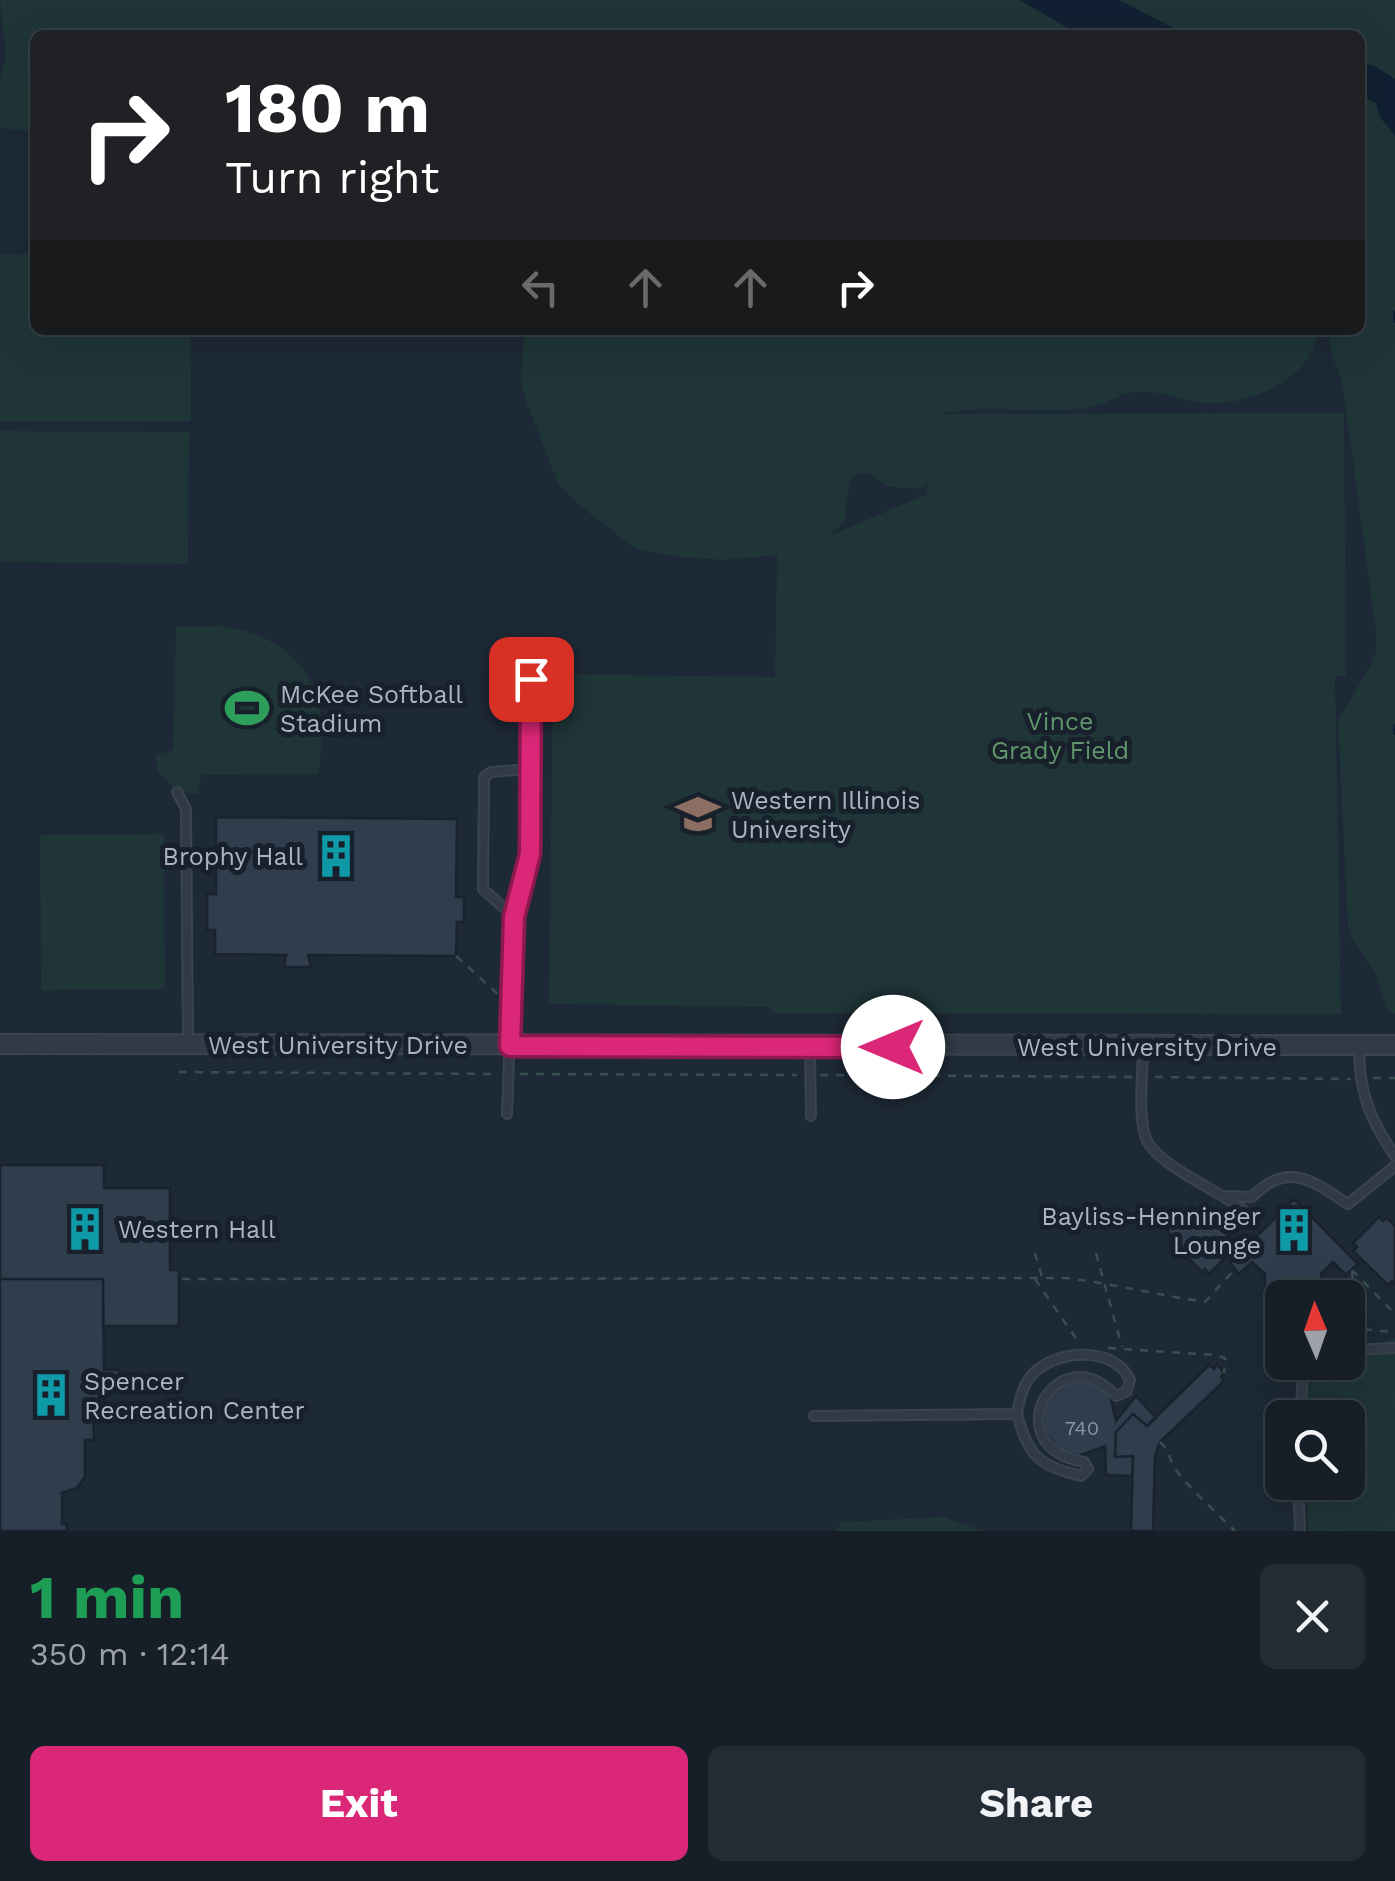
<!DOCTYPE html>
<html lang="en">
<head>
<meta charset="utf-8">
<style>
  :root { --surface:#161f28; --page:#232c34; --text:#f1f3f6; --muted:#9ea2a8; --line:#353d45; --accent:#db2777 }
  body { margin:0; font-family:"Work Sans",sans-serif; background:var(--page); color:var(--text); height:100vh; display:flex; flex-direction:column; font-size:38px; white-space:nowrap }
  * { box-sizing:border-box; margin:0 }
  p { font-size:32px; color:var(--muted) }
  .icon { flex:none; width:55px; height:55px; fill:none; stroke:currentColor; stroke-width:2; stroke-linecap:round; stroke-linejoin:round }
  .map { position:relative; height:1531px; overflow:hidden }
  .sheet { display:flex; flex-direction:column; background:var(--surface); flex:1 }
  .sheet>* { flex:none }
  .hud { position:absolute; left:30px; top:30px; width:1335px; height:305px; border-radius:15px; box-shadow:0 10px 40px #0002,0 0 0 2px var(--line); background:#202124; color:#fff; overflow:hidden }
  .needle { width:65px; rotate:358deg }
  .controls { position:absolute; left:1265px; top:1280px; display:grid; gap:20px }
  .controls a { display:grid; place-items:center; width:100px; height:100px; border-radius:15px; background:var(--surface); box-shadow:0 10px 40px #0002,0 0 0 2px var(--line); font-size:50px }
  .pin { position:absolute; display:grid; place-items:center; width:85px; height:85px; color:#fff; margin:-42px; border-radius:20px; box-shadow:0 5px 15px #0006 }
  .me { position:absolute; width:110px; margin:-55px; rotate:270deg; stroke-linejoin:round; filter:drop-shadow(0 0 8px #0008) }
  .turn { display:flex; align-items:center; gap:35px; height:210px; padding:0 30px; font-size:45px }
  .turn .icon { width:130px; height:130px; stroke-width:2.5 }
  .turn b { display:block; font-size:70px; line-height:85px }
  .lanes { display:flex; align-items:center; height:95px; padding:0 30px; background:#0003; justify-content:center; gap:50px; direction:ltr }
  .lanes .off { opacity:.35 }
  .round { display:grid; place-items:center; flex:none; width:105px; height:105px; border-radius:15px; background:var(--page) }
  .headline { display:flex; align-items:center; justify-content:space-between; height:170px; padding:0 30px }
  h1 { font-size:60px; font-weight:700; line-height:75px; color:#1e9e55 }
  .action { display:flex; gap:20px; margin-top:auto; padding:20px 30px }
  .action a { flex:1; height:115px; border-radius:15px; background:var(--accent); color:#fff; font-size:40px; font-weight:700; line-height:115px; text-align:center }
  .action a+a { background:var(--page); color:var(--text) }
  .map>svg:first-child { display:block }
</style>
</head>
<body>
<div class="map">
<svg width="1395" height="1531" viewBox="0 0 1395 1531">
  <rect width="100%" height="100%" fill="#1d2936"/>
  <path fill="#1f3537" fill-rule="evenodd" d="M0 0H1020L1080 35H35V132L0 128V78L6 55Z
    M1119 0H1395V79L1375 66 1360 63V35H1187Z
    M1360 94 1376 103 1380 117 1395 136V1014L1386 1009 1376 974 1352 939 1348 926 1338 721 1370 666 1376 651V632L1342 381 1331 353 1328 330H1360Z
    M0 254H35V330H191V421H0Z
    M524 330H1320C1315 338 1314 349 1308 358 1287 392 1228 410 1190 401 1172 397 1156 390 1137 392 1118 393 1107 405 1087 408 1039 415 987 403 940 414L1344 413 1346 676H1335L1341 1014 772 1013 771 1007 549 1004 553 674 775 677 777 555 725 560 681 557 636 549 584 509 559 486 526 401 521 383ZM869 473 889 487 921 489 927 484V494L829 536 844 523 850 481 857 474Z
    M0 431 189 432 188 564 0 562Z
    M222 626C305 639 333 695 318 774L201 775 198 794 177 792 157 771 156 755 173 750 176 627Z
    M164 834 165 989 41 990 40 835Z
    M1395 1338V1531H1308L1307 1483 1348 1482V1418L1307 1417 1306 1395 1320 1363 1348 1362V1354Z
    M943 1517 983 1531H836L841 1522Z"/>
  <path fill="#112133" d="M1020 0H1119L1187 35H1080Z
    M1360 63 1375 66 1395 79V136L1380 117 1376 103 1360 94Z"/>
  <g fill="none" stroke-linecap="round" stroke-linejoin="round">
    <path stroke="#112133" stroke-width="4" d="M1395 312V321
      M1395 726V733"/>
  </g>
  <path fill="#2f3d4d" stroke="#19222d" stroke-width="2.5" d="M216 817 457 819 456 897H464V922H457L456 956 308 955 311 967H285V956L288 955 215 954V930H207V894H216Z
    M0 1165H104V1188H170V1270H179V1326H103V1279H0Z
    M1294 1199 1358 1264 1346 1275 1333 1262 1321 1274V1298H1282V1310H1265V1274L1252 1262 1239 1274 1230 1263Z
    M1192 1206 1196 1210 1199 1207 1235 1242 1231 1247 1233 1250 1209 1274 1205 1269 1202 1272 1168 1238 1171 1235 1167 1231Z
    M1379 1217 1383 1221 1387 1218 1395 1226V1284L1392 1281 1388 1285 1353 1251 1357 1247 1353 1243Z
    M0 1279H103L104 1370H119V1384H103V1407H93L94 1440H85V1477L77 1488 62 1493V1524H67V1531H0Z
    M1217 1364 1224 1373 1221 1377 1224 1381 1160 1442 1155 1456 1153 1531H1131L1133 1456 1115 1457 1116 1432 1133 1414 1147 1426 1209 1365 1214 1369Z
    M1077 1380 1096 1384 1110 1395 1116 1421 1136 1396 1156 1418 1147 1426 1133 1414 1116 1432 1115 1457 1133 1456 1132 1476 1106 1475 1105 1446 1079 1456 1060 1451 1044 1430V1408L1048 1400 1062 1386Z"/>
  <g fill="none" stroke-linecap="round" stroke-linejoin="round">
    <g stroke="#3a4450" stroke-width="12">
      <path id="service" d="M177 792 186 809 188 1044
        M514 917 483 889 484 777 491 772 531 769
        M1359 1046C1359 1092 1369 1118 1395 1156
        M810 1047 811 1116
        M1143 1047C1143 1071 1137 1121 1147 1141 1161 1167 1218 1190 1242 1209
        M507 1114 514 917 530 854 531 679
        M1227 1196 1252 1197C1288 1160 1312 1181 1348 1204L1395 1166
        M1348 1350 1395 1348
        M814 1416 1017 1414C1029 1457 1038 1465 1081 1476L1088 1469 1084 1462C993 1446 1058 1333 1116 1396L1127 1391 1130 1380C1115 1345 1053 1349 1031 1376 1023 1385 1019 1402 1017 1414
        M1300 1418 1303 1377 1314 1362
        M1298 1482 1300 1531"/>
    </g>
    <g stroke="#3a4450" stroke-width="22">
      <path id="tertiary" d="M0 1044 1395 1045"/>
    </g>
    <path stroke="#384f50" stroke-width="2.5" stroke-dasharray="8 8" stroke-linecap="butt" d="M456 956 502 998
      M179 1072 497 1074
      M520 1074 797 1075
      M820 1075 1132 1077
      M1155 1077 1351 1079
      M1373 1078H1395
      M1035 1253 1042 1277
      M1096 1253 1122 1347
      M1352 1270 1395 1314
      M1352 1271 1357 1329
      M182 1279 1066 1278C1114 1284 1158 1295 1205 1302L1235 1269
      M1035 1279 1079 1343
      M1348 1328 1395 1332
      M1108 1348 1214 1355 1225 1358 1224 1373
      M1160 1442C1170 1451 1169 1460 1176 1470 1193 1492 1215 1511 1235 1531"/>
    <use href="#service" stroke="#313b47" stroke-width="8"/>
    <use href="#tertiary" stroke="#313b47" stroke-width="18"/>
  </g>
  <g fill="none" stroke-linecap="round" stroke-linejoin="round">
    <g stroke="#8e194d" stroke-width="25">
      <path id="route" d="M531 679 530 854 514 917 510 1046 893 1047"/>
    </g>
    <use href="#route" stroke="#db2777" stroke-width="18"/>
  </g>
  <defs>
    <g id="stadium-bare" transform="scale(3.45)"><path d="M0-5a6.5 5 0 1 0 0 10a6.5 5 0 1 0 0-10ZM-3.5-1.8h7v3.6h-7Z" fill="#2e9e5b" stroke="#17202b" stroke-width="2.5" paint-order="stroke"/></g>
    <g id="university-bare" transform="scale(3.45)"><path d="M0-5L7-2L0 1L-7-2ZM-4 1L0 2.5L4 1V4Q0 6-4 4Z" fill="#8d6e63" stroke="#17202b" stroke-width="2.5" paint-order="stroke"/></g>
    <g id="building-bare" transform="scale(3.45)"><path d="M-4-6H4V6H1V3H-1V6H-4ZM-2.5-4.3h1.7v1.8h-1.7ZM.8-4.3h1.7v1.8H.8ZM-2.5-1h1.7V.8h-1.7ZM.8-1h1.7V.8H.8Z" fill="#0f9aa8" stroke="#17202b" stroke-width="2.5" paint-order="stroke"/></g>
  </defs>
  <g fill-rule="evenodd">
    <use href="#stadium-bare" x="247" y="708"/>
    <use href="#university-bare" x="698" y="814"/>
    <use href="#building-bare" x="336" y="856"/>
    <use href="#building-bare" x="85" y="1229"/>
    <use href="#building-bare" x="1294" y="1230"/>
    <use href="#building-bare" x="51" y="1395"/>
  </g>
  <g text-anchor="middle" stroke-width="10" stroke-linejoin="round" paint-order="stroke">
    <g font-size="20" fill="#8995a4">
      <text x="1082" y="1435">740</text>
    </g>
    <g font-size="25" fill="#aab5c4" stroke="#17202b" text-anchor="start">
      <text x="280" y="703">McKee Softball<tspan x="280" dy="29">Stadium</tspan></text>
      <text x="731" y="809">Western Illinois<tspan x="731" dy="29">University</tspan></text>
      <text x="303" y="865" text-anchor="end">Brophy Hall</text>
      <text x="1261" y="1225" text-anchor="end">Bayliss-Henninger<tspan x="1261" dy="29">Lounge</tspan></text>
      <text x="118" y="1238">Western Hall</text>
      <text x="84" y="1390">Spencer<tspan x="84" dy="29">Recreation Center</tspan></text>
    </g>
    <g font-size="25" fill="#61956b" stroke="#17202b">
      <text x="1060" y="730">Vince<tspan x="1060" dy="29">Grady Field</tspan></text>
    </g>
    <g font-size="25" fill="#aab5c4" stroke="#17202b">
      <text x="338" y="1054">West University Drive</text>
      <text x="1147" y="1056">West University Drive</text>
    </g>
  </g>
</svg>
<div class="controls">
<a><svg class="needle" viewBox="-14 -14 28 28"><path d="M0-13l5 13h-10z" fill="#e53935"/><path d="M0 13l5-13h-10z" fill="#9ea2a8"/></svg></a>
<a><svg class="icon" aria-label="search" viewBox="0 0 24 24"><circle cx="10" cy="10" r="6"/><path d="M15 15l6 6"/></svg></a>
</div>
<div class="pin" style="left:531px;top:679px;background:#d93025"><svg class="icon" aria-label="arrive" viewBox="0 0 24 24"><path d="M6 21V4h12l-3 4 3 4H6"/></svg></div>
<svg class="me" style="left:893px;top:1047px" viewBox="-20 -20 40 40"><circle r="19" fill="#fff"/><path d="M0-13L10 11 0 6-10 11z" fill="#db2777"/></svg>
<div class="hud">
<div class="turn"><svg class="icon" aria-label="right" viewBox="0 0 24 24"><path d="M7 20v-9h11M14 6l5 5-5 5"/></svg><div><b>180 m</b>Turn right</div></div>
<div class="lanes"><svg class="icon off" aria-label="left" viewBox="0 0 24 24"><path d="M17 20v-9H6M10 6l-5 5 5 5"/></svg><svg class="icon off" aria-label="ahead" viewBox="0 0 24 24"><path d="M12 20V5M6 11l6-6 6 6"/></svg><svg class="icon off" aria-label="ahead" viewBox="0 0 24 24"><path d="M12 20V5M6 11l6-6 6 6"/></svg><svg class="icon" aria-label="right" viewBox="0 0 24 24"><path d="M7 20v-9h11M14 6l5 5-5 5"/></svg></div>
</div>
</div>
<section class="sheet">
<div class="headline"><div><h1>1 min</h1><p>350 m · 12:14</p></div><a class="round"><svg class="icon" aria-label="close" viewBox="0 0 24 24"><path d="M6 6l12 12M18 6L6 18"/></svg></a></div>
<div class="action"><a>Exit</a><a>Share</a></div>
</section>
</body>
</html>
